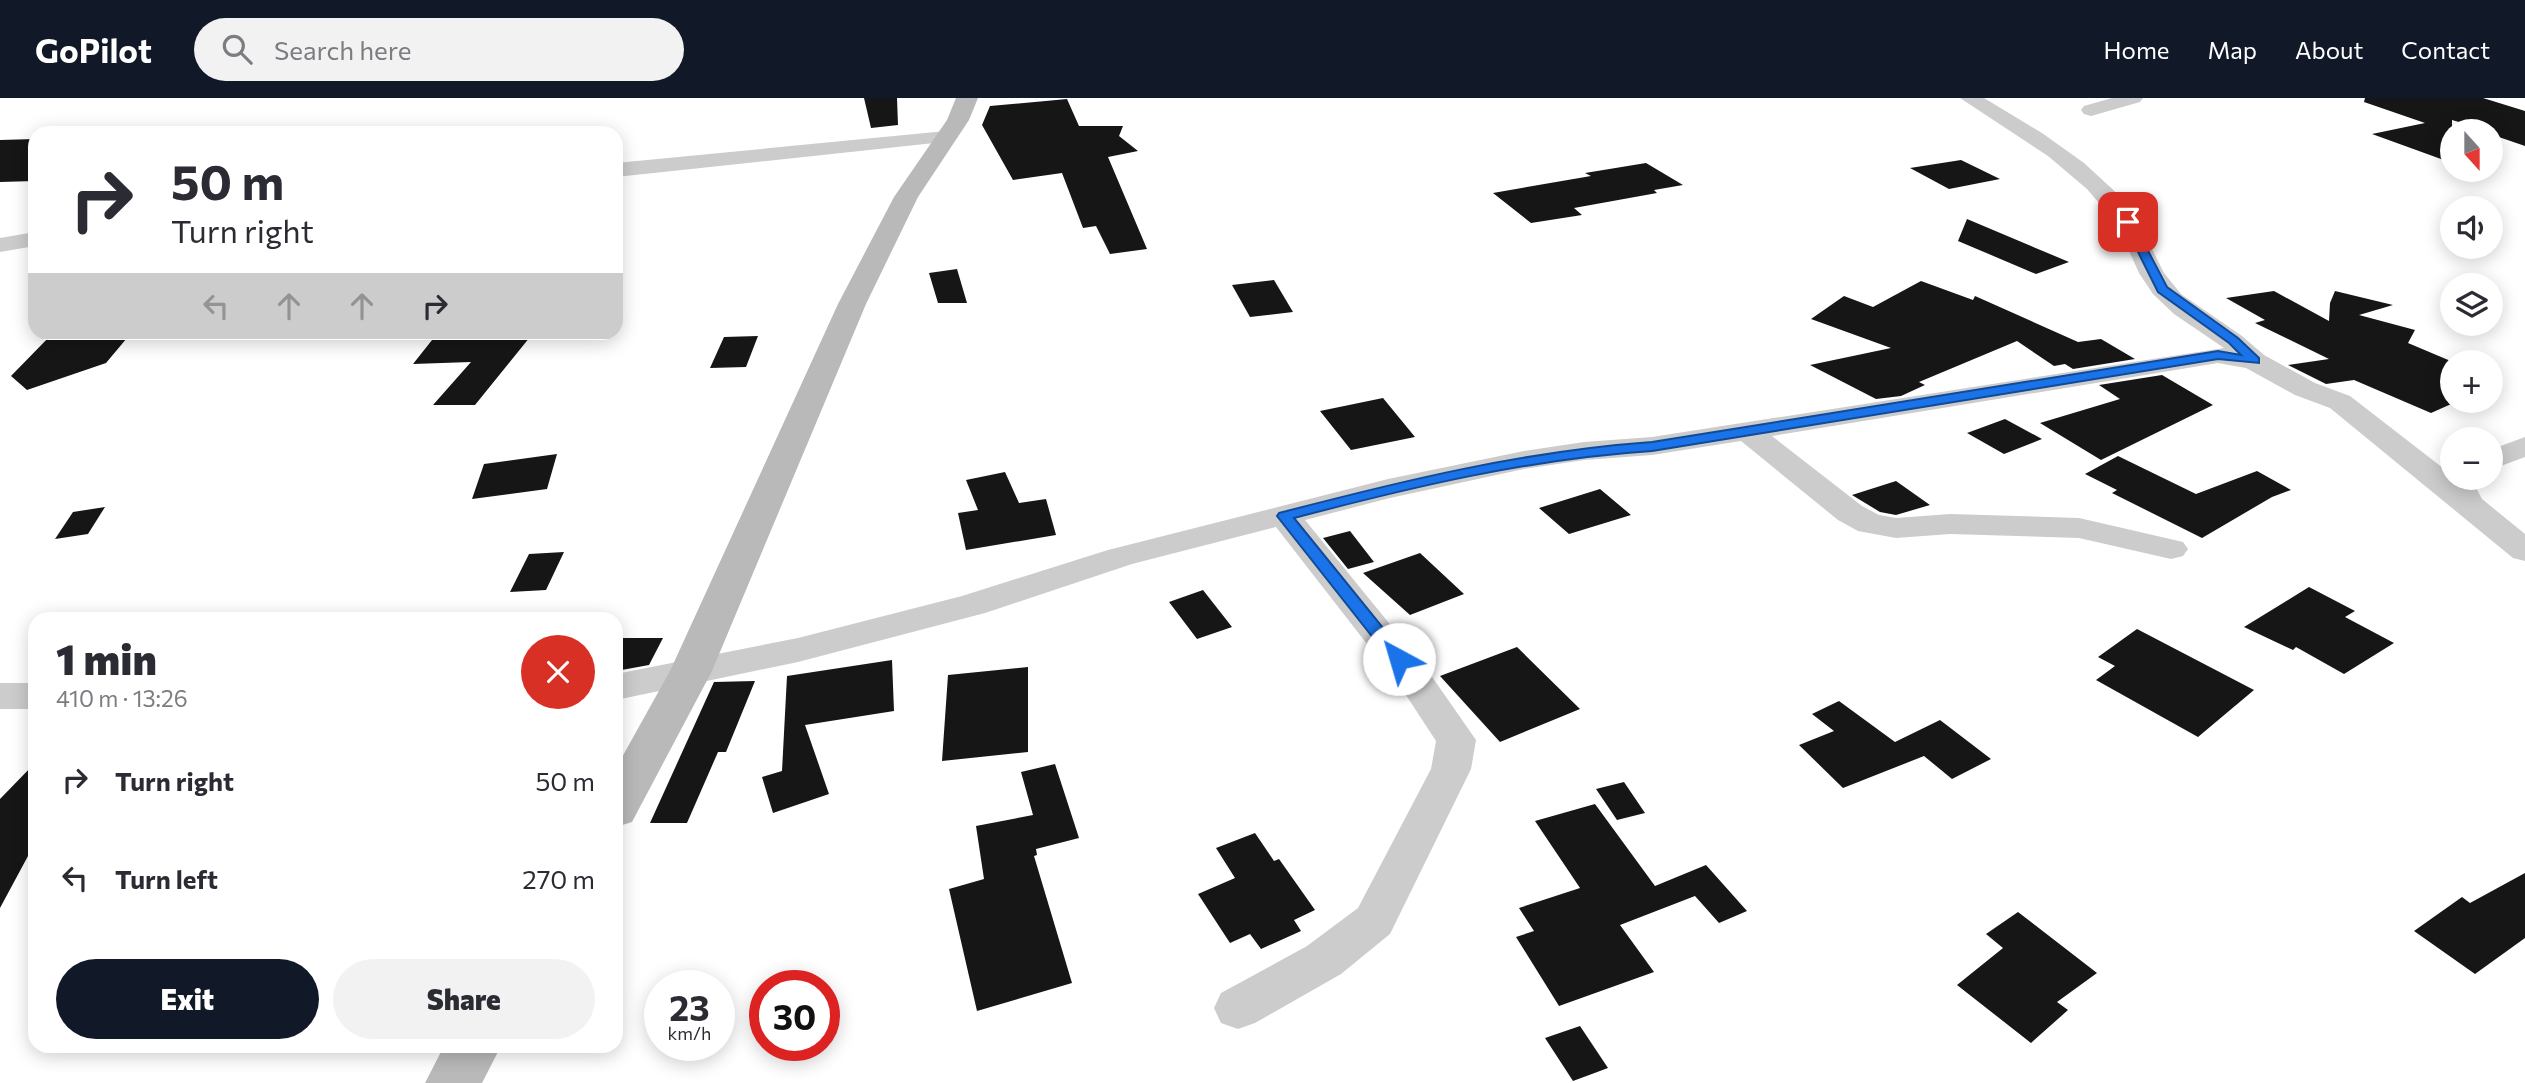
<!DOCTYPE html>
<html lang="en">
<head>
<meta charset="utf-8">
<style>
  :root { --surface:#fff; --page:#f2f2f3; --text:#2b2b33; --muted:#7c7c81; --accent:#111827 }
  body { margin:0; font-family:Commissioner,sans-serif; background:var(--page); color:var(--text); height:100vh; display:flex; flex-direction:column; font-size:26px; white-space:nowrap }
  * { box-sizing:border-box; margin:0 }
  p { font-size:23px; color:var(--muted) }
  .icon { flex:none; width:38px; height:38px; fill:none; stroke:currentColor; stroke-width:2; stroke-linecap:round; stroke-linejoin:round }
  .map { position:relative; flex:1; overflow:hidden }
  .drawer { position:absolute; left:28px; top:514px; width:595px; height:441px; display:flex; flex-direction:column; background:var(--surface); border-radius:21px; box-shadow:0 4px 18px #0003 }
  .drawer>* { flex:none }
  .guide { position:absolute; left:28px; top:28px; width:595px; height:214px; border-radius:21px; box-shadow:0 4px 18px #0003; background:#fff; color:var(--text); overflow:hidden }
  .needle { width:46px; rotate:159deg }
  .controls { position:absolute; left:2440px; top:21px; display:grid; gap:14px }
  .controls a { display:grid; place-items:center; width:63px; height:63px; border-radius:50%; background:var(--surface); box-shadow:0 4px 18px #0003; font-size:35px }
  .speed { position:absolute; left:644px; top:872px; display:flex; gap:14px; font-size:35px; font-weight:700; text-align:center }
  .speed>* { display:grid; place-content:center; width:91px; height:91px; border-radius:50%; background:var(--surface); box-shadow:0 4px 18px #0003; line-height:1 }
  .speed small { font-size:18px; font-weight:400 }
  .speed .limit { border:10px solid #d22; background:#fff; color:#111 }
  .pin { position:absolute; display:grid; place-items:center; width:60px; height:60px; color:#fff; margin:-30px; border-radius:14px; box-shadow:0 4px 10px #0006 }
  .me { position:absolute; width:77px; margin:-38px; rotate:321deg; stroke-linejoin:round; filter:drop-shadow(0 0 5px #0008) }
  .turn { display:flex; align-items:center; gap:24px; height:147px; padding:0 28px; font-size:32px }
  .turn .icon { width:91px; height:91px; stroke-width:2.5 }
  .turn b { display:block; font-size:49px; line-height:60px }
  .lanes { display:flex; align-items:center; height:66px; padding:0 28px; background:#0003; justify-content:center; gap:35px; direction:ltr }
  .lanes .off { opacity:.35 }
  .round { display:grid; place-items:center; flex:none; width:74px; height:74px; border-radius:37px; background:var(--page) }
  .overview { display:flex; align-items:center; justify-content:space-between; height:119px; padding:0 28px }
  h1 { font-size:42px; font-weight:800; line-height:52px }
  .button { display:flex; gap:14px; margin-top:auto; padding:14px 28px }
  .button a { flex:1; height:80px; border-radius:42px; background:var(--accent); color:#fff; font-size:28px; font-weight:800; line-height:80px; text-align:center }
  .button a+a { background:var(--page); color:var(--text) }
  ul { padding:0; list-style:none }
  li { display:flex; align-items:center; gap:21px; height:98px; padding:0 28px }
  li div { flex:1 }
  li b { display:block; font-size:26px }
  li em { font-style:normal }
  header { display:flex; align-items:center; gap:42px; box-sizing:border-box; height:98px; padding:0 35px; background:var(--accent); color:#fff }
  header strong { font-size:33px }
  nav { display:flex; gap:38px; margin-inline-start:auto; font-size:24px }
  .search { width:490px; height:63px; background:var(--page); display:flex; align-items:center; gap:18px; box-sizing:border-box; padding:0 24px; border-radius:38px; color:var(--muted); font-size:26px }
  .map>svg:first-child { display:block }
</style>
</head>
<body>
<header>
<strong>GoPilot</strong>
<div class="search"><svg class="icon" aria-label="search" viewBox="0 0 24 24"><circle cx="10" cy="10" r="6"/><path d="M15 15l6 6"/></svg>Search here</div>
<nav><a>Home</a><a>Map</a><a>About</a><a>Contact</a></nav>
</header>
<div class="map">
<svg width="2525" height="985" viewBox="0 0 2525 985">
  <rect width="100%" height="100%" fill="#fff"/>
  <path fill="#161616" d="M864 0H897L898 27 871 30Z
    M2365 0H2483L2525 13V48L2490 36V33L2452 22V65L2372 36 2425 25 2364 4Z
    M1067 1 1079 28H1123L1119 38 1138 53 1108 59 1147 151 1110 156 1096 128 1083 130 1062 75 1013 82 982 27 990 8Z
    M35 41V83L0 84V42Z
    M1961 62 2000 81 1949 91 1910 70Z
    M1646 65 1683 87 1654 92 1657 95 1574 110 1582 117 1531 125 1493 95 1591 78 1585 75Z
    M1967 121 2069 164 2036 176 1958 143Z
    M957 171 967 205H938L929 175Z
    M1274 182 1293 214 1250 219 1232 187Z
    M1921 183 1973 202 1975 198 2078 244 2101 241 2135 261 2073 271 2065 266 2054 268 2017 243 1919 284 1925 287 1901 298 1876 301 1810 267 1891 250 1811 221 1844 198 1873 209Z
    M2274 193 2329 223 2330 205 2335 193 2393 207 2359 217 2415 232 2408 245 2453 264 2452 303H2458L2431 315 2354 282 2326 286 2288 267 2329 261 2255 225 2265 222 2226 200Z
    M132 234 106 265 27 292 11 278 52 236Z
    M534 234 475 307H433L471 264 413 266 436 237Z
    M758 238 746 269 710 270 724 239Z
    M2162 277 2213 307 2101 362 2040 325 2120 301 2099 287Z
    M1383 300 1415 339 1351 352 1320 313Z
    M2005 321 2042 341 2004 356 1967 335Z
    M557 356 547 391 472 401 484 366Z
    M2118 358 2196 396 2257 373 2291 392 2272 399 2202 440 2112 395 2117 392 2085 376Z
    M1005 374 1019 405 1046 401 1056 437 966 452 958 415 978 412 966 382Z
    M1896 383 1930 407 1896 417 1880 414 1852 397Z
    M1600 391 1631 417 1569 436 1539 410Z
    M105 409 88 436 55 441 73 414Z
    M1350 433 1374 464 1348 471 1323 440Z
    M564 454 546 492 510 494 529 456Z
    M1420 455 1464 496 1410 517 1363 475Z
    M2309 489 2355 513 2345 519 2394 545 2344 576 2296 549 2293 552 2244 529Z
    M1203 492 1232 529 1197 541 1169 504Z
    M2137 531 2254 592 2198 639 2096 582 2115 568 2098 559Z
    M616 540H663L649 567 616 573Z
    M1517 549 1580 611 1500 644 1440 578Z
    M892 562 894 613 805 627 829 696 773 715 762 679 782 673 787 578Z
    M1028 569V654L942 663 948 577Z
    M755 583 726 654H718L687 725H650L714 584Z
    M1839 603 1895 644 1940 622 1991 661 1952 681 1924 658 1843 690 1799 647 1834 633 1812 616Z
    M35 665V745L0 810V701Z
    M1055 666 1079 740 1036 751 1037 757 1034 758 1072 885 977 913 949 791 984 781 976 728 1033 717 1021 674Z
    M1624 684 1645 715 1617 722 1596 691Z
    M1595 706 1655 788 1706 767 1747 813 1719 825 1695 798 1620 827 1654 874 1559 908 1516 839 1534 833 1519 810 1580 790 1535 723Z
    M1255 735 1274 763 1279 761 1315 812 1294 822 1301 833 1261 851 1250 836 1230 845 1198 796 1235 780 1216 750Z
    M2525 775V840L2475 876 2414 833 2462 799 2470 805Z
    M2018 814 2097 875 2057 904 2068 912 2031 945 1957 887 2003 850 1986 836Z
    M1580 928 1608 970 1573 983 1545 940Z"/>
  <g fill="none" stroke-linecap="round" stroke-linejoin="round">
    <path fill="#ccc" fill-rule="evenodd" d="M1960 0H1984L2042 35 2084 65 2121 99 2136 119 2164 175 2181 196 2242 238 2264 257 2315 285 2350 298 2452 377V380H2471L2482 401 2525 436V463L2513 460 2330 310 2295 297 2246 270 2218 265 1772 338 1862 408 1879 417 1896 420 1950 416 2079 420 2183 444 2188 451 2183 458 2171 461 2079 440 1950 436 1896 440 1858 433 1838 422 1741 343 1652 357 1584 362 1524 371 1390 400 1305 422 1428 573 1476 642 1471 671 1390 836 1341 876 1255 925 1238 931 1221 925 1214 910 1221 895 1307 848 1358 810 1431 671 1436 643 1402 591 1276 429 1132 466 985 515 798 564 616 602V576L798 540 962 498 1108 452 1388 381 1524 353 1584 344 1652 339 2224 250 2174 216 2153 196 2139 175 2117 126 2087 91 2048 58Z
      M2112 0H2143L2140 4 2091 18 2084 16 2081 12 2084 8Z
      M946 33 953 35 956 39 953 43 616 79V65Z
      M35 134V148L0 154V140Z
      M2525 339V359L2490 372V352Z
      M0 585H35V611H0Z"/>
    <path fill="#b9b9b9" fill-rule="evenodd" d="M956 0H978L969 22 918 99 866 206 712 573 632 724 616 729V670L670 573 838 206 894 99 947 22Z
      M444 948H501L482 985H425Z"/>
  </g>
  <path fill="#1a73e8" stroke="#114b97" stroke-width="2" d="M2124 122 2133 124 2167 189 2238 240 2259 260V265L2218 261 1652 353C1529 361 1412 389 1294 420L1405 557 1407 561 1405 565H1393L1277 418 1279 415C1402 383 1524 353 1652 344L2218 253 2241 257 2229 245 2158 194 2123 124Z"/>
</svg>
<div class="controls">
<a><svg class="needle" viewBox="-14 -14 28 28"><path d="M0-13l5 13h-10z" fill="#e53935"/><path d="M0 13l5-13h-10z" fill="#7c7c81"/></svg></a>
<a><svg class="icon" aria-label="sound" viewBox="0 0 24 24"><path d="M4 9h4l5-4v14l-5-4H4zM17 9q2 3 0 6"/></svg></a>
<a><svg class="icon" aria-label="layers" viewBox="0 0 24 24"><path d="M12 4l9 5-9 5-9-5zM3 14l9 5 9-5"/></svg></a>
<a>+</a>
<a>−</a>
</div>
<div class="speed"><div>23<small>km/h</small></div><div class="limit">30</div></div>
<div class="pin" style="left:2128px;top:124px;background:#d93025"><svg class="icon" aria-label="arrive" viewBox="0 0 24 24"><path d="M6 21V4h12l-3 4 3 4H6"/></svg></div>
<svg class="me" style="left:1399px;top:561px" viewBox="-20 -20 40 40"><circle r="19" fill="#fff"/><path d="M0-13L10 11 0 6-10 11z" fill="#1a73e8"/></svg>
<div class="guide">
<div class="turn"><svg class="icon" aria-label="right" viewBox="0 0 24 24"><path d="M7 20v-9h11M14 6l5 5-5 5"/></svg><div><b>50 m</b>Turn right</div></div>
<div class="lanes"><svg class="icon off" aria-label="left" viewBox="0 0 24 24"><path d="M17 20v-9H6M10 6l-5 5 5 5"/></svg><svg class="icon off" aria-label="ahead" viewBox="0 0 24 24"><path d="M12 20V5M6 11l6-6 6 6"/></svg><svg class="icon off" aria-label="ahead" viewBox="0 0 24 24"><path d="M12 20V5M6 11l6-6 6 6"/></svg><svg class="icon" aria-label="right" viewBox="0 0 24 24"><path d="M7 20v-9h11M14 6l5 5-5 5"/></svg></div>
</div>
<section class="drawer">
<div class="overview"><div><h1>1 min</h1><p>410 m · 13:26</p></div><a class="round" style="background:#d93025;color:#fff"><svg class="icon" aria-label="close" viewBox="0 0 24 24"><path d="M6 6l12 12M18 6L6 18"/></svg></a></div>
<ul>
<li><svg class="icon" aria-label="right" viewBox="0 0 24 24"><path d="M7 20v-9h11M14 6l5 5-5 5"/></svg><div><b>Turn right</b></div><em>50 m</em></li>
<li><svg class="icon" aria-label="left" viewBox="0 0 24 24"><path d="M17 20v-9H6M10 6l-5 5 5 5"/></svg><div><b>Turn left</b></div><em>270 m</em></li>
</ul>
<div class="button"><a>Exit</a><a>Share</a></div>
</section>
</div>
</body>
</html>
